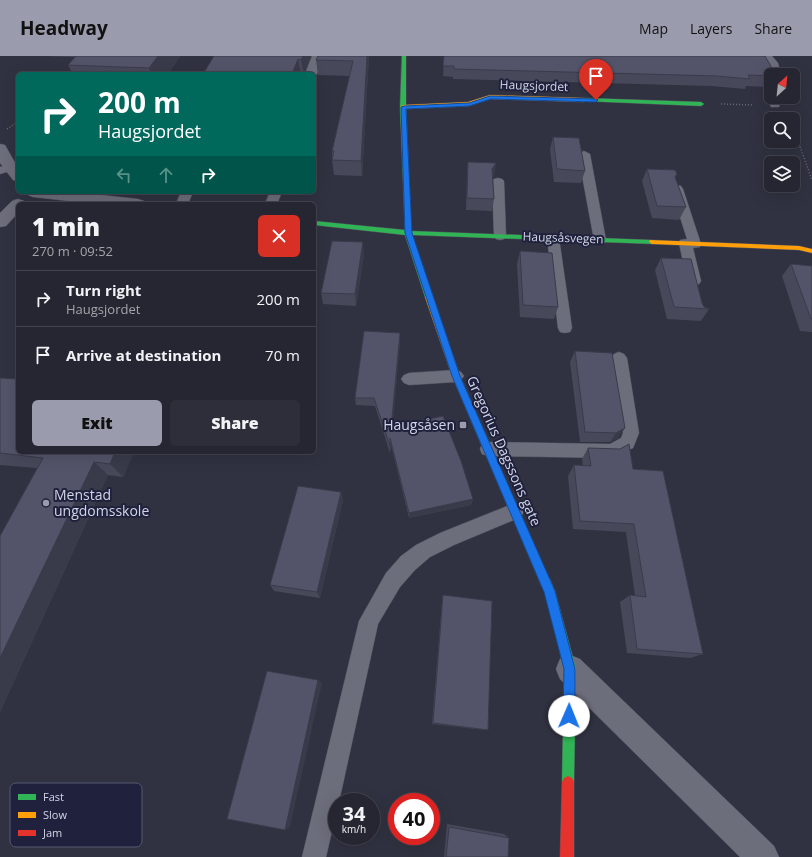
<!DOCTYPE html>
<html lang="en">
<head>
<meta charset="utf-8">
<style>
  :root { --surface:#252631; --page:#2d2e39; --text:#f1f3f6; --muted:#a3a5ab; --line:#42434d; --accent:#9a9cad }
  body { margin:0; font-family:"Open Sans",sans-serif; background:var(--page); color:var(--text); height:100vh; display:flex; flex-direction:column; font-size:15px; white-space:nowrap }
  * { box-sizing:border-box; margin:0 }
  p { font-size:13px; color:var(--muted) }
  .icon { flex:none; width:22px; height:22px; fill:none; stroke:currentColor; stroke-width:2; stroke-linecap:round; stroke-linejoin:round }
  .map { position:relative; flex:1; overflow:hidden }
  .sheet { position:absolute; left:16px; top:146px; width:300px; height:252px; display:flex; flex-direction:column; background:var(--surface); border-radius:6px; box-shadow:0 4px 16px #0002,0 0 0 1px var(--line) }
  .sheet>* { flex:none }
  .top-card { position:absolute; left:16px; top:16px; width:300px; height:122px; border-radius:6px; box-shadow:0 4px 16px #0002,0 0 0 1px var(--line); background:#00695c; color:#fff; overflow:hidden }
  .needle { width:26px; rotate:27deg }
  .tools { position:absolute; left:764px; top:12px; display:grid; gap:8px }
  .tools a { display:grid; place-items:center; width:36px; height:36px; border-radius:6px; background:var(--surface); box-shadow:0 4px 16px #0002,0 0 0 1px var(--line); font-size:20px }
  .speed { position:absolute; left:328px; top:737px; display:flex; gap:8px; font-size:20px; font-weight:700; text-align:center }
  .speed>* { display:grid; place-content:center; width:52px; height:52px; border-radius:50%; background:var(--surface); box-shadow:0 4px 16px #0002,0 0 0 1px var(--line); line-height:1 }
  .speed small { font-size:10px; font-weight:400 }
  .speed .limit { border:6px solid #d22; background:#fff; color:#111 }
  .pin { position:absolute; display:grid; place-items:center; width:34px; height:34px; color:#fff; margin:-41px -17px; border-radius:50% 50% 50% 0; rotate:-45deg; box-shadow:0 0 4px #0007 }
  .pin .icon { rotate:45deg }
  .me { position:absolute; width:44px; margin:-22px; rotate:1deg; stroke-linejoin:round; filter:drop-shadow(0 0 3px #0008) }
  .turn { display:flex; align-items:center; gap:14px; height:84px; padding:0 16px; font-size:18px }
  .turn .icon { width:52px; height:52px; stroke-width:2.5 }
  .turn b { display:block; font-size:28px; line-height:34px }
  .lanes { display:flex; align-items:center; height:38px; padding:0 16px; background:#0003; justify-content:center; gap:20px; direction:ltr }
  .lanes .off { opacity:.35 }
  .round { display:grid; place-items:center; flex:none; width:42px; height:42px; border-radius:6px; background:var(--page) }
  .overview { display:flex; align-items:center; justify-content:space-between; height:68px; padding:0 16px }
  h1 { font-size:24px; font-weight:800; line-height:30px }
  .primary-button { display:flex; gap:8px; margin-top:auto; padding:8px 16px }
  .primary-button a { flex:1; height:46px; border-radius:6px; background:var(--accent); color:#111; font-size:16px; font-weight:800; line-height:46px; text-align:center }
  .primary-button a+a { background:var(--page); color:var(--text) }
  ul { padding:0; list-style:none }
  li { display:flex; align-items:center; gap:12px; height:56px; padding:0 16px; border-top:1px solid var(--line) }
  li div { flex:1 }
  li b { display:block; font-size:15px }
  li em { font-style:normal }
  header { display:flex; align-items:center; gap:24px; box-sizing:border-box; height:56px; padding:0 20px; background:var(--accent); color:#111 }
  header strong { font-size:19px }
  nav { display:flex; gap:22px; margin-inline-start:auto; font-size:14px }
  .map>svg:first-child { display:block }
</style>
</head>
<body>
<header>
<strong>Headway</strong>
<nav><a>Map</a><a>Layers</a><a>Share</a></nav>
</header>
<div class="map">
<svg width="812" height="801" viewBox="0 0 812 801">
  <rect width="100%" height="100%" fill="#313241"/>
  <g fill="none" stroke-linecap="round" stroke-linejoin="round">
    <g stroke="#4f505d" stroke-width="1">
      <path id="lane" d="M762 0H772L778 7 781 19H771L768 8Z
        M772 41H782L779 51H771L770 49Z
        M584 95 590 98 606 184 605 187 600 188 595 187 594 184 578 98Z
        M10 109 14 110 16 112 14 114 0 118V111Z
        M498 122 502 123 504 125 506 180 504 183 500 184 496 183 494 180 492 125 494 123Z
        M677 129 681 130 683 133 701 188 700 191 693 192 701 225 699 228 694 230 689 228 687 225 679 187 680 184 687 183 671 133 673 130Z
        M181 136H193L188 148H176Z
        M270 136H282L277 148H265Z
        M553 178 558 179 559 182 572 272 570 276 565 277 560 276 558 272 547 182 548 179Z
        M619 296 624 298 627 302 639 377 633 392 612 402 488 400 482 398 480 393 482 388 488 386 610 388 621 382 623 377 611 302 614 298Z
        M456 314 461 316 464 320 461 324 456 326 409 329 404 327 401 323 404 319 409 317Z
        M515 447 521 449 524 455 521 461 454 489 430 501 415 514 400 531 378 568 339 746H337V754L326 801H302L359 565 386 517 401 500 416 489 440 477Z"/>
    </g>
    <g stroke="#4f505d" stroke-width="1">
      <path id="street" d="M312 0H324L317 18 314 21V18H305Z
        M0 88 5 89 18 112V125L13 124 0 107Z
        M25 136H74L138 143 144 145 146 148H96L33 141 28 139Z
        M18 143 24 145 26 148H18V157L6 170 0 171V157L12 145Z
        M570 599 580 603 774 790 779 801H740L560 623 556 613 560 603Z"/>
    </g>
    <g stroke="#4f505d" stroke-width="1">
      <path id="fast" d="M402 0H406V51L411 175 652 184 655 186 654 188 412 179 433 241 429 244 425 241 405 179 314 169V165L405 174 400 51Z
        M584 42 701 46 704 48 701 50 582 45V43Z
        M546 522 550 523 555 535 576 613 574 726 572 730 568 732 564 730 562 726 564 613 545 536 541 527 542 523Z"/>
    </g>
    <g stroke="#4f505d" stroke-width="1">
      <path id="slow" d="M490 39 584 42 587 44 584 46 490 43 469 50 403 53 400 51 403 49 468 46Z
        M650 184 799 190 812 193V197L799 194 652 188 649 186Z
        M429 238 433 241 460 320 551 527 550 531 546 532 542 531 452 320 425 241Z"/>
    </g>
    <g stroke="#4f505d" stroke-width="1">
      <path id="jam" d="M568 720 572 722 574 726V801H560L562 726 564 722Z"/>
    </g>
    <path stroke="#686974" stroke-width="1.5" stroke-dasharray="1 2" stroke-linecap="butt" d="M721 48 754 49
      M793 71 812 124
      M7 73 18 66"/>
    <use href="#lane" fill="#6d6e7b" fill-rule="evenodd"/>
    <use href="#street" fill="#6d6e7b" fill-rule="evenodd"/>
    <use href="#fast" fill="#30b455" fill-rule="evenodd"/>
    <use href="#slow" fill="#ff9f0a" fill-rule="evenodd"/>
    <use href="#jam" fill="#e5322d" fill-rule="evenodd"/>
  </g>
  <path fill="#47485a" d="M47 0H180L168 18H73L68 9 75 1Z
    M311 0 304 18H203Z
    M318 0H369L362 120 334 119 332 104V95L350 20 318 19 316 4Z
    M444 0 771 19V31L746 30 745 33 712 30 453 23V21L443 20Z
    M553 81 585 115 581 127 554 126 550 93Z
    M468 106 496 107 494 119 493 121 494 143 492 155 466 154 467 118Z
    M647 113 675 121 686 151 679 164 652 162 642 125Z
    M520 195 558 251 554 263 520 261 517 208Z
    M364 198 356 250 323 248 321 237Z
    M661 202 702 247 704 251 709 253 701 265 667 263 655 214Z
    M791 208 812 210V276L800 275 782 220Z
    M400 277V285L392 372 473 443 471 449 409 462 391 389 390 397 375 350 356 349 355 342Z
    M575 295 618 382 610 386H580L570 306Z
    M0 322 18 396H134L123 421 108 419 0 656V480L37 412 0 409Z
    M588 392 633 413 703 598 690 602 627 597 620 546 630 539 635 540 626 476 573 473 568 420 574 409 583 410 582 403Z
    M341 436 343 444 320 542 274 535 270 529Z
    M443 539 488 674H485L432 668 442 545Z
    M447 768 504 778 509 782 508 801H444Z"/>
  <path fill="#3a3b4a" d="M158 0H180L168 18H151L149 12Z
    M303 0H311L304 18 301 4Z
    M367 0H369L362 120 361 105Z
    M298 3 301 18H292Z
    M496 107 494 119 490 125 492 113Z
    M363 186 364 198 356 250 355 238Z
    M400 277V285L392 379 391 372Z
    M625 372 618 382 610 386 616 377Z
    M390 382 391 389 390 397Z
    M115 396H134L123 421 110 408Z
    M94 406 108 419 0 656V602Z
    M341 436 343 444 320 542 317 536Z
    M473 443 471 449 409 462V457Z
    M318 624 322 627 290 771 285 774Z"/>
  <path fill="#535469" stroke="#3a3b4a" d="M76 0H158L149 12 68 9Z
    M214 0H303L301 4 298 3 292 18H203Z
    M318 0H367L361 105 332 104 334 95H332L353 5 316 4Z
    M444 0H765L776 19H771V20L748 19 750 23 717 20 454 13V10H443Z
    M553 81 579 82 585 115 557 113Z
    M468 106 496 107 492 113 494 143 467 142Z
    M647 113 675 114 677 118 675 121 686 151 657 150Z
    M332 185 363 186 355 238 321 237Z
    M520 195 552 197 558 251 523 249Z
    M661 202 691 203 702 247 704 251 709 253 674 251Z
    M791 208 812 210V263H811Z
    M364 275 400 277 391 372 443 360 461 405 473 443 409 457 390 382V390L374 342H355Z
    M575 295 612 297 625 372 616 377 585 376Z
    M0 322 18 323V396H115L110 408 94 406 0 602V480L43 402 0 397Z
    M629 388 633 413 663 415 703 598 637 593 630 539 646 541 634 468 580 465 574 409 591 410 588 392 620 393Z
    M298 430 341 436 317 536 270 529Z
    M443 539 492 545 488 674 433 667Z
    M267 615 318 624 285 774 227 763Z
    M449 771 509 782 508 801H446Z"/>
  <path fill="#1a73e8" stroke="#114b97" d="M490 40 596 43 598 44 596 46 491 43 469 50 406 53 412 177 460 320 555 535 575 613V660L573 664 569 666 565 664 563 660 564 613 544 536 452 320 405 177 401 51 404 50 469 47Z"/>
  <g fill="#9a9cad" stroke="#20223d" stroke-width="1.5">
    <rect x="459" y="365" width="8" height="8" rx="2"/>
    <circle cx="46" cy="447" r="4"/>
  </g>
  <g text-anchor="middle" stroke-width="4" stroke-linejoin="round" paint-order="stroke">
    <g font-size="12" fill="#d2d5e7" stroke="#20223d">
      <text transform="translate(534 30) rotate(2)" y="4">Haugsjordet</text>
      <text transform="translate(563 182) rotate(2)" y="4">Haugsåsvegen</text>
    </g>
    <g font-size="14" fill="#d2d5e7" stroke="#20223d" text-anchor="end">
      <text x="455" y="374">Haugsåsen</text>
      <text x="54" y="444" text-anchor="start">Menstad<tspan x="54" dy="16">ungdomsskole</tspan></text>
    </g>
    <g font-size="14" fill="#d2d5e7" stroke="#20223d">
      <text transform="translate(504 395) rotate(66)" y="5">Gregorius Dagssons gate</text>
    </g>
  </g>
  <rect x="10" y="727" width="132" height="64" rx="6" fill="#20223d" stroke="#555870" stroke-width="1"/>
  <rect x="18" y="738" width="18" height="6" fill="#30b455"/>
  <rect x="18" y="756" width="18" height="6" fill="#ff9f0a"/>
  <rect x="18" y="774" width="18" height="6" fill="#e5322d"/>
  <g font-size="11" fill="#d2d5e7">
    <text x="43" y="745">Fast</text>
    <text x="43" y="763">Slow</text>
    <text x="43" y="781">Jam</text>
  </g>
</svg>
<div class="tools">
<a><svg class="needle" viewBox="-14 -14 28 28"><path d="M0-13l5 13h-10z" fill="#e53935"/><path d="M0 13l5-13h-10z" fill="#a3a5ab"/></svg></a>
<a><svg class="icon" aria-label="search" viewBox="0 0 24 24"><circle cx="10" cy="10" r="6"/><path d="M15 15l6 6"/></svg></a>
<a><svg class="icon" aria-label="layers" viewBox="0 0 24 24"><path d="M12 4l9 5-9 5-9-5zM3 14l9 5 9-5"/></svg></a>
</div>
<div class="speed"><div>34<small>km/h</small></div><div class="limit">40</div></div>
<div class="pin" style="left:596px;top:44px;background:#d93025"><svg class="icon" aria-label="arrive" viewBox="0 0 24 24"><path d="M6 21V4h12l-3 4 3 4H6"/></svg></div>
<svg class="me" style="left:569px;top:660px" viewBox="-20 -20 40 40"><circle r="19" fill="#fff"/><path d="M0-13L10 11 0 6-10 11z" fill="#1a73e8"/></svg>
<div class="top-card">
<div class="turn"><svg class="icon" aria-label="right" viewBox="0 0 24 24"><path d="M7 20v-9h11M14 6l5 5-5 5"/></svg><div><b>200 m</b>Haugsjordet</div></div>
<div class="lanes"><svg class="icon off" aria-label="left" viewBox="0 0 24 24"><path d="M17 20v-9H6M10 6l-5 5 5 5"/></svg><svg class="icon off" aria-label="ahead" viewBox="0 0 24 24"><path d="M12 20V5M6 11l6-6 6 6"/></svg><svg class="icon" aria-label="right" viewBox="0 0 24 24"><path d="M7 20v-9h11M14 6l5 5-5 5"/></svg></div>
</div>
<section class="sheet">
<div class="overview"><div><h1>1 min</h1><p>270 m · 09:52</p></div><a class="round" style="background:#d93025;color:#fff"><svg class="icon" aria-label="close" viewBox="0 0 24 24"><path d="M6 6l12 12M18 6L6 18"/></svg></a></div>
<ul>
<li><svg class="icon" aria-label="right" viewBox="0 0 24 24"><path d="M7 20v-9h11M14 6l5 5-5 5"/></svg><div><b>Turn right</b><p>Haugsjordet</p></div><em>200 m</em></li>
<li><svg class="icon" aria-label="arrive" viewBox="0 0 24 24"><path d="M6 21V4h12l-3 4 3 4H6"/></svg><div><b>Arrive at destination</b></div><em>70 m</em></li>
</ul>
<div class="primary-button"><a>Exit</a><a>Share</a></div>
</section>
</div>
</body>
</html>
